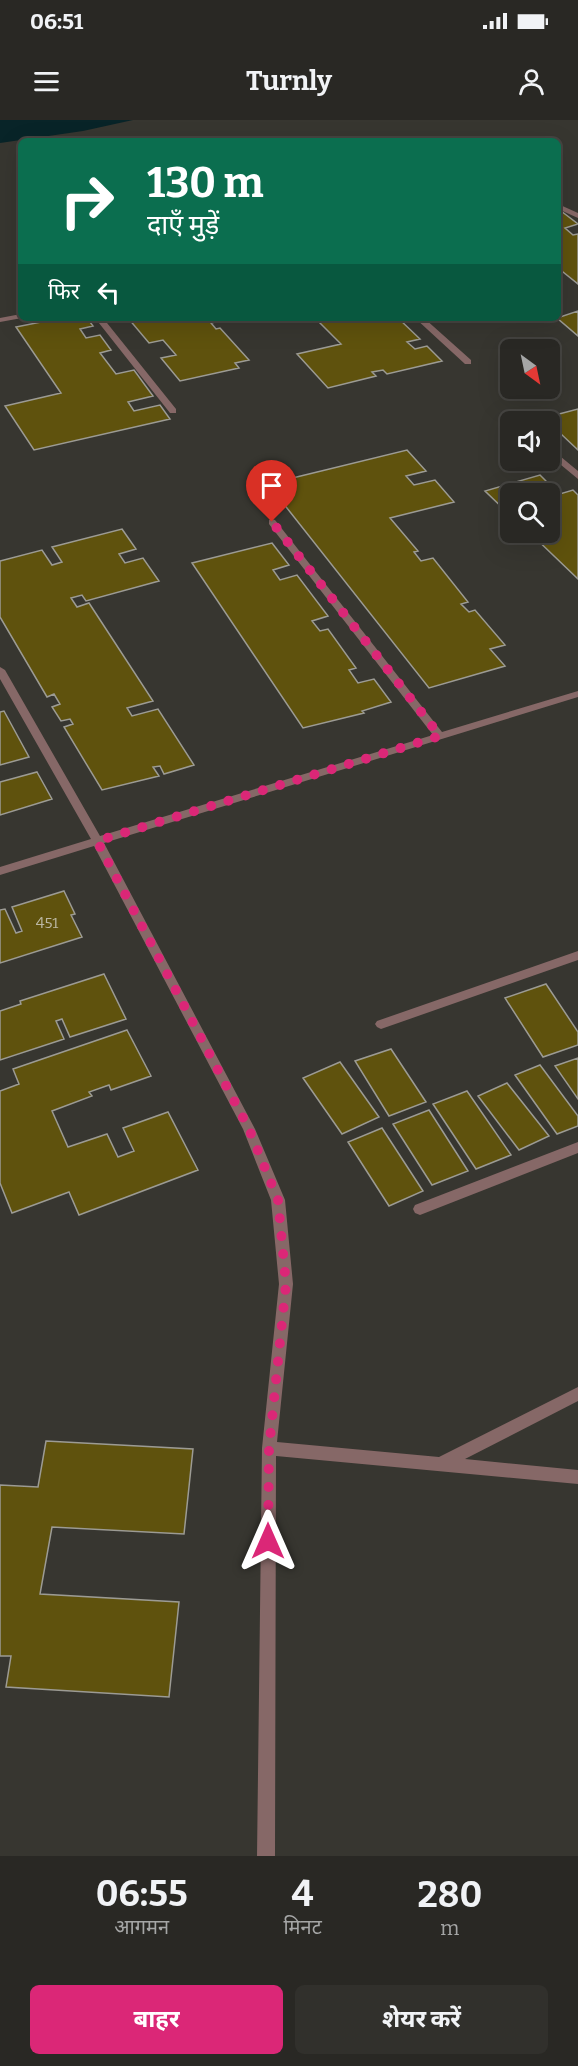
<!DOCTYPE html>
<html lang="hi">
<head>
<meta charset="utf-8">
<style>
  :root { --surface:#292824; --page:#31302c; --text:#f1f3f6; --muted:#a5a6a6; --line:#454441; --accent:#db2777 }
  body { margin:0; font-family:Bitter,"Noto Sans Devanagari",serif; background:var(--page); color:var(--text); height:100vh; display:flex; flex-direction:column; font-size:22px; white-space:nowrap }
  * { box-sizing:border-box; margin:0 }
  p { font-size:20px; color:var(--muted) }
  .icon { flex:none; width:33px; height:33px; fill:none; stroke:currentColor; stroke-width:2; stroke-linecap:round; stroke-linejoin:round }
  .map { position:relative; height:1736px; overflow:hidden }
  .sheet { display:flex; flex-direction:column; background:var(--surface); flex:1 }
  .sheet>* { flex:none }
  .banner { position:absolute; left:18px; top:18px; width:543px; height:183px; border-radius:9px; box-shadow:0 6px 24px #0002,0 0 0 2px var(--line); background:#0b6e4f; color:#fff; overflow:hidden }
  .needle { width:39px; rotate:147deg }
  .tools { position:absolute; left:500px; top:219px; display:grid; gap:12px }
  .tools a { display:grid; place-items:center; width:60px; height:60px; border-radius:9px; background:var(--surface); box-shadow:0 6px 24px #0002,0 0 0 2px var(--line); font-size:30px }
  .pin { position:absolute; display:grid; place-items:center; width:51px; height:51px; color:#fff; margin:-62px -26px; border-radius:50% 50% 50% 0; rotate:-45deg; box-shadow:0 0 6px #0007 }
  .pin .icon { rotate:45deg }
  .me { position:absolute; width:66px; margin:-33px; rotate:0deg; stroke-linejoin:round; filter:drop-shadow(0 0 4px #0008) }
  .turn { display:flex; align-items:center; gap:21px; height:126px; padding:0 30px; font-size:27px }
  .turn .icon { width:78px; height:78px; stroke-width:2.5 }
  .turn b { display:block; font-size:42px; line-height:51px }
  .then { display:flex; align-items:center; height:57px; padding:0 30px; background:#0003; gap:12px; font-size:22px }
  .eta { display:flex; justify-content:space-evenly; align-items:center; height:102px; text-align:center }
  .eta b { font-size:36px; font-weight:700; line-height:42px }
  .primary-button { display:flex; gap:12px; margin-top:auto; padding:12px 30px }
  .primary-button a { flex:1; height:69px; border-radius:9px; background:var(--accent); color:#fff; font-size:24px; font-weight:700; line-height:69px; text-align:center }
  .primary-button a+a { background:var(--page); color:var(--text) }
  .status { display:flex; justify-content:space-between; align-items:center; height:42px; padding:0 30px; background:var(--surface); direction:ltr }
  .status svg { height:16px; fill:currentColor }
  header { display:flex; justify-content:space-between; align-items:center; height:78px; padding:0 30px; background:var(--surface); font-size:27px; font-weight:700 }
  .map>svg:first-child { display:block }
</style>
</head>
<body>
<div class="status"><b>06:51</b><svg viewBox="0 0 49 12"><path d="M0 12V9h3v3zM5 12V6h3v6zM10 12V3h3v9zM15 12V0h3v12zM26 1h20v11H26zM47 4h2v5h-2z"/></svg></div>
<header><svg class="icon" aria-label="menu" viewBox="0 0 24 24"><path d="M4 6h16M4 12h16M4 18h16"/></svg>Turnly<svg class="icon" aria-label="person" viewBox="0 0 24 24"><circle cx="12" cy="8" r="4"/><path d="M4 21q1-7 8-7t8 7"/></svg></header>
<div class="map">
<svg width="578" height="1736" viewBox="0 0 578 1736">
  <rect width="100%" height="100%" fill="#373630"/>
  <path fill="#082428" d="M0 0H133L83 11 0 23Z"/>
  <path fill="#5f520d" stroke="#9c9b94" stroke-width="1.5" d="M561 91 578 104 565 108 573 115 578 114V164L558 148V92Z
    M578 191V216L557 198Z
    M61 198H87L93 206 80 209 86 218 100 215 111 230 100 233 116 254 134 250 153 276 128 282 134 291 160 285 170 299 34 330 5 286 61 273 16 207Z
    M128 198H211L215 202 211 203 216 209 220 208 249 240 235 243 239 248 180 261 161 238 176 235 163 220 149 223Z
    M315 198H398L420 219 407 222 415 229 427 226 442 241 387 254 383 250 372 252 376 256 328 268 297 234 341 224Z
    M578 289V330L544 298Z
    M407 330 426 351 406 356 414 365 435 360 454 382 390 398 418 431 414 432 421 441 433 438 468 482 461 484 469 492 475 490 505 525 490 529 505 546 429 568 268 364Z
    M540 355 551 366 539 369 543 373 555 369 560 374 573 370 578 375V459L529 412H549V374H510V395L485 371Z
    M122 409 136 429 119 434 125 443 143 438 159 461 86 481 82 475 71 478 77 487 89 483 153 581 127 588 132 596 158 589 194 645 164 654 160 646 153 647 159 656 102 670 64 607 73 604 70 599 61 601 52 587 60 584 54 574 47 577 0 497V441L42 430 52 445 62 442 52 427Z
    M272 423 289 445 273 450 280 460 297 455 328 496 312 501 320 511 328 509 356 548 349 550 358 563 374 559 391 582 362 591 364 593 303 608 192 443Z
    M4 591 29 637 0 645V592Z
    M37 652 52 679 0 695V662Z
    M64 771 75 794 71 795 82 817 0 843V790L5 789 16 813 22 811 12 787Z
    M104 854 126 899 70 917 62 899 56 901 64 919 0 940V891L21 884 20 881Z
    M546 864 578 912V925L543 937 505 878Z
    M127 910 151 956 111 970 109 965 89 972 92 976 52 991 68 1027 107 1014 118 1037 134 1031 123 1008 168 992 198 1050 79 1095 69 1072 12 1093 0 1063V971L19 964 13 949Z
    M391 929 426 982 389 996 355 941Z
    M578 938V979L555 946Z
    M340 942 379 997 342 1014 303 958Z
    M540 945 578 996V1006L557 1014 515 955Z
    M507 963 549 1016 519 1030 478 976Z
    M467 971 511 1035 476 1049 433 984Z
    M429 990 468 1051 432 1065 393 1004Z
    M382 1008 423 1071 389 1086 348 1022Z
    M46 1321 193 1329 184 1414 52 1407 40 1474 179 1482 169 1577 6 1567 11 1536H0V1365L38 1367Z"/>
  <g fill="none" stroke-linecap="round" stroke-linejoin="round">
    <path fill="#866867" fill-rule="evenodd" d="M558 84 578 93V98L558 89Z
      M21 194 22 198 0 202V198Z
      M95 198H103L176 289V293H170Z
      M415 198H424L471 240V244H465Z
      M549 327 578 351V359L549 335Z
      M272 399 275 400 442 612 578 571V577L104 723 255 1009 285 1080 293 1164 277 1322 439 1337 578 1267V1281L465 1339 578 1350V1364L276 1336 275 1736H257L262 1328 279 1164 271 1080 243 1009 94 726 0 755V747L91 719 0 559V547L5 550 100 716 433 615 269 404V400Z
      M578 831V840L381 909 377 907 375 904 377 901Z
      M578 1022V1033L420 1095 415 1093 413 1089 415 1085Z"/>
  </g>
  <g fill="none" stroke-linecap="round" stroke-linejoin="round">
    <path stroke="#db2777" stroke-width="10" stroke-dasharray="0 18" d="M268 1421 269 1328 286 1164 278 1080 249 1009 97 721 440 616 272 402"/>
  </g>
  <g text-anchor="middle" stroke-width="4.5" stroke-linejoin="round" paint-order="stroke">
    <g font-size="15" fill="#bcb8a4">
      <text x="47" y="808">451</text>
    </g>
  </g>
</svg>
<div class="tools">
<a><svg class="needle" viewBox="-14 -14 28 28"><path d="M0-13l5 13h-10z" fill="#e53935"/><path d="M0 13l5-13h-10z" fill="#a5a6a6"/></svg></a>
<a><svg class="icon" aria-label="sound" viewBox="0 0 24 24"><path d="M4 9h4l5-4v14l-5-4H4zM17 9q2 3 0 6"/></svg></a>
<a><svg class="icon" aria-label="search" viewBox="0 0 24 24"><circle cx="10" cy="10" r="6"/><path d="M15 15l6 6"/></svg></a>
</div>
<div class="pin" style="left:272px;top:402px;background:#d93025"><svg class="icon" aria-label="arrive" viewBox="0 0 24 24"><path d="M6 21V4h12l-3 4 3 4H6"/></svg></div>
<svg class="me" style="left:268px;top:1421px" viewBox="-20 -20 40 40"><path d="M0-17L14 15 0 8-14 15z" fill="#db2777" stroke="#fff" stroke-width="4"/></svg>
<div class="banner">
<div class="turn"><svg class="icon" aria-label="right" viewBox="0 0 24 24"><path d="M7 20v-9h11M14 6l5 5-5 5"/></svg><div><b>130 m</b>दाएँ मुड़ें</div></div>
<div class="then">फिर<svg class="icon" aria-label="left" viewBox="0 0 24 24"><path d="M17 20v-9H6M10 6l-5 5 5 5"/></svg></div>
</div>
</div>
<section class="sheet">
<div class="eta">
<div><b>06:55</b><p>आगमन</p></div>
<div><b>4</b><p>मिनट</p></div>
<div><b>280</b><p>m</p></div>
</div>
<div class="primary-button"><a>बाहर</a><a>शेयर करें</a></div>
</section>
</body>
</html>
